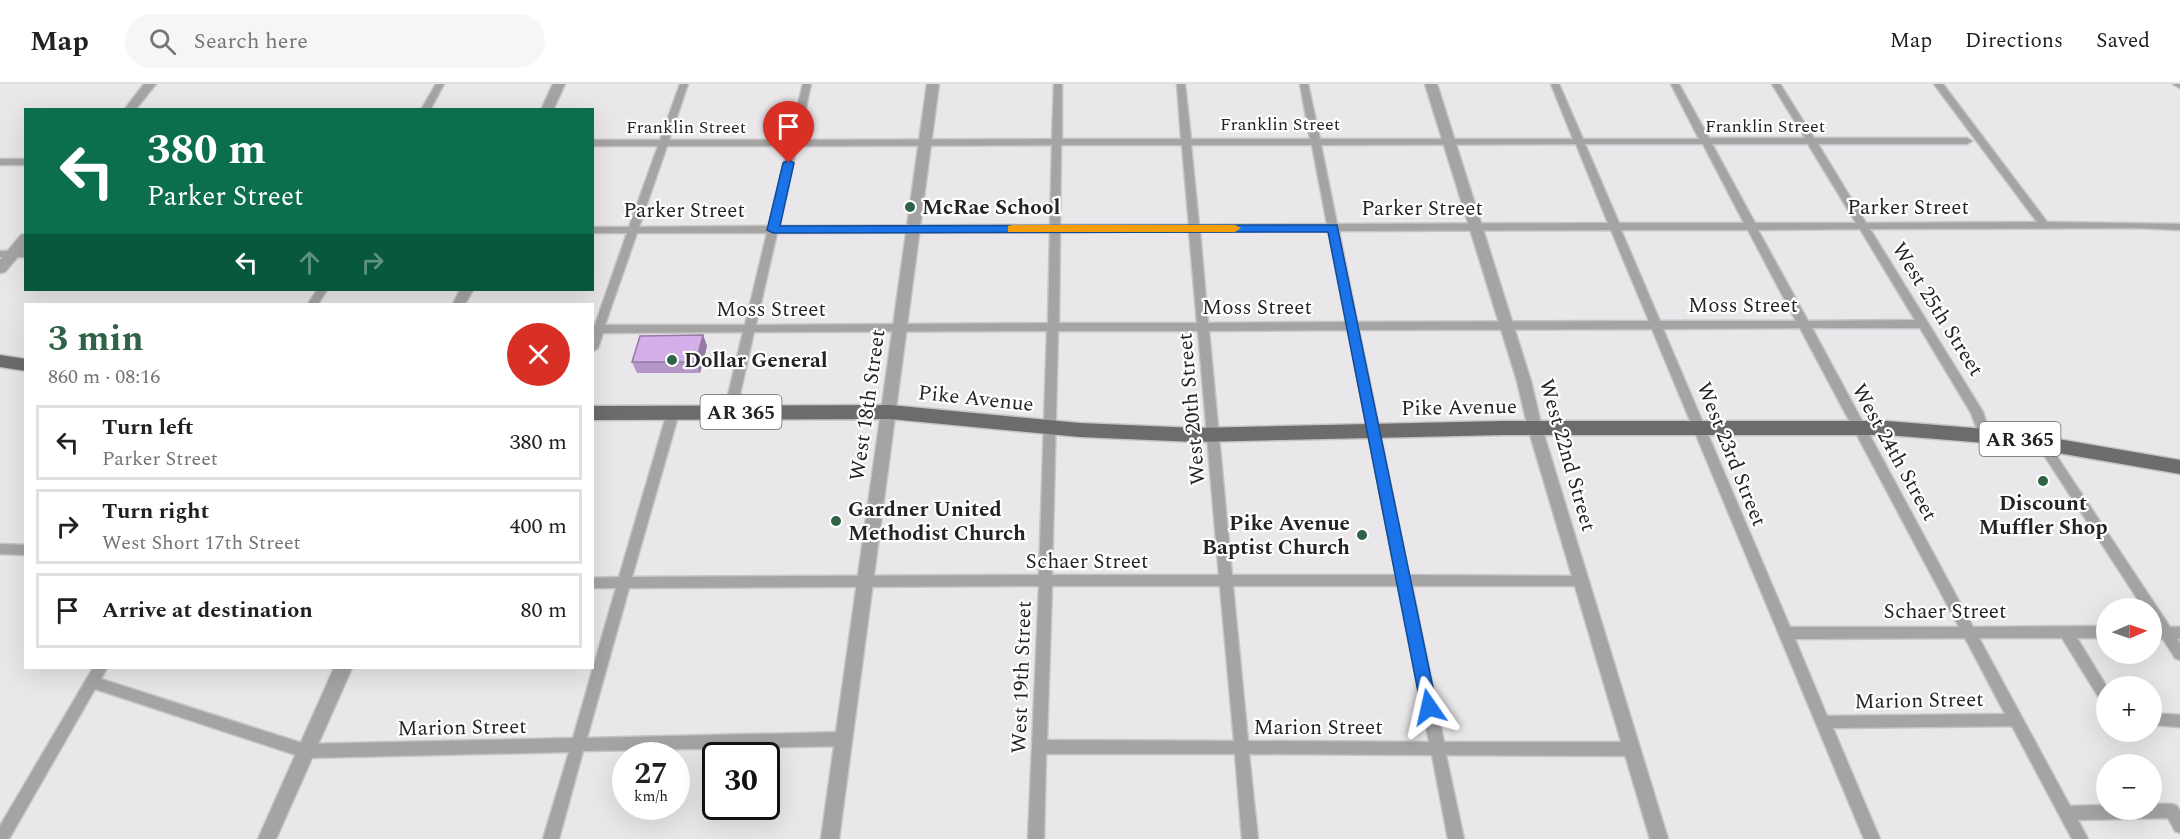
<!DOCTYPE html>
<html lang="en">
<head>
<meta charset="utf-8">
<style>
  :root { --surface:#fff; --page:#f6f6f6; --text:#202124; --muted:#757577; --line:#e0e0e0; --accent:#2f6348 }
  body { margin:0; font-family:Spectral,serif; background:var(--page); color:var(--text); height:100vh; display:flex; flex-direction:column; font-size:22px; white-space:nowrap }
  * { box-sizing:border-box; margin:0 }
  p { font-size:20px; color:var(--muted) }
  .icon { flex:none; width:33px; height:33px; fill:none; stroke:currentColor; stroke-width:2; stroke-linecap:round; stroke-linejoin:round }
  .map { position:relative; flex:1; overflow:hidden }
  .drawer { position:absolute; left:24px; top:219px; width:570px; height:366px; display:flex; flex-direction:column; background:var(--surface); border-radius:0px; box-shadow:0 6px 24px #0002 }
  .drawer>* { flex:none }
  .banner { position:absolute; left:24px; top:24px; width:570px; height:183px; border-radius:0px; box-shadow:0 6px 24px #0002; background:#0b6e4f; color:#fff; overflow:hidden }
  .needle { width:39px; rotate:88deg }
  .controls { position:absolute; left:2096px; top:514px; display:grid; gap:12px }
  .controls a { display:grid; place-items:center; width:66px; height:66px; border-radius:50%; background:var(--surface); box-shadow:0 6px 24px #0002; font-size:30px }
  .speed { position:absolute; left:612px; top:658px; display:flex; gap:12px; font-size:30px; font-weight:700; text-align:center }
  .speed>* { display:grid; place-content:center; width:78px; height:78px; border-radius:50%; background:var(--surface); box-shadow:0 6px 24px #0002; line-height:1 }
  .speed small { font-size:15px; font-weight:400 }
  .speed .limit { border:3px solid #111; border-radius:9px; background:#fff; color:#111 }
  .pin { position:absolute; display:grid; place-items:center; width:51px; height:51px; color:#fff; margin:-62px -26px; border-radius:50% 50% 50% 0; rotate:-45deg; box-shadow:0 0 6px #0007 }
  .pin .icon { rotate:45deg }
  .me { position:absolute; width:66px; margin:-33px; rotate:349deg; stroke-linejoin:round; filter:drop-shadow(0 0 4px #0008) }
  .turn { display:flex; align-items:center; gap:21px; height:126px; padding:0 24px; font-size:27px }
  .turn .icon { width:78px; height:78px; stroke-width:2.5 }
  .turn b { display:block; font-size:42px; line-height:51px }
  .lanes { display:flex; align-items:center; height:57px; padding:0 24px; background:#0003; justify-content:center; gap:30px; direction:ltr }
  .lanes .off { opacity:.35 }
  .round { display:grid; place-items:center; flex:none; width:63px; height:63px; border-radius:32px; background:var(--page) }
  .overview { display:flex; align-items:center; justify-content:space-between; height:102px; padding:0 24px }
  h1 { font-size:36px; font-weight:700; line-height:45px; color:var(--accent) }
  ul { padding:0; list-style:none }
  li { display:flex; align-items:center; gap:18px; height:75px; margin:0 12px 9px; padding:0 12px; border:3px solid var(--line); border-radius:0px }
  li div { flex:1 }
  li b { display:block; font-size:22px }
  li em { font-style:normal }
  header { display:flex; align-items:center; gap:36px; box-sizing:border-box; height:84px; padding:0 30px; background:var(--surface); border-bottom:2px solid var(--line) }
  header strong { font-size:28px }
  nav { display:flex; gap:33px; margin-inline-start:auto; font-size:21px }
  .search { width:420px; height:54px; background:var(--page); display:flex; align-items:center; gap:15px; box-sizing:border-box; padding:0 21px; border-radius:33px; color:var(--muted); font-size:22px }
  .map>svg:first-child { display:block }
</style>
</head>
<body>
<header>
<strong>Map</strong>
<div class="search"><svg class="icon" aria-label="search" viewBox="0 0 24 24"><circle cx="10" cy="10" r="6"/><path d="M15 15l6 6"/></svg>Search here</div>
<nav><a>Map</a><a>Directions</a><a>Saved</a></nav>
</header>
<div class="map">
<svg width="2180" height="755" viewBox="0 0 2180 755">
  <rect width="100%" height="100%" fill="#e9e7ea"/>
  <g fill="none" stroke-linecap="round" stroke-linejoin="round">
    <g stroke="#c6c4c7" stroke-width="3">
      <path id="minor" d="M436 0H444L430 26H421Z
        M680 0H688L669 56H789L803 0H811L799 56 1052 55 1054 0H1062V55H1181L1177 0H1185L1191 55H1310L1300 0H1308L1320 55H1573L1551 0H1559L1583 55H1699L1671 0H1679L1709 54H1805L1772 0H1780L1814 54H1967L1972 57 1967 60H1818L1866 139 2037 138 1934 0H1943L2047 138 2180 140V146L2136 144 1870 145 1983 328 1990 350 1984 354 1980 353 1971 329 1920 244H1812L1973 543 2106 542V554H2077L2107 603 2106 619 2101 617 2062 554H1979L2070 722 2106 721V726H2151V720H2172L2177 722 2180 727V749L2175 747 2168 734 2078 736 2088 755H2072L2012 642 1833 644 1880 755H1864L1652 245 1359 246 1409 491 1581 492 1586 493 1587 497 1586 501 1581 502H1412L1444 658H1632L1637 660 1639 665 1637 670 1632 672 1446 671 1464 755H1448L1432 671 1249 670 1258 755H1242L1235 670H1046L1044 755H1028L1039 502 629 504 587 654 844 648 849 650 851 655 849 660 844 662 583 667 559 755H543L569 668 305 674 95 605 9 755H0V742L93 584H107L101 595 305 660 573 654 616 504H592V494L619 493 667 329 673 325 679 329 632 493 1039 491 1047 247 754 248 736 328 730 332 724 328 743 248 603 249 598 264 592 268V241H595L627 149H592V143H629L658 62H592V56H660ZM1576 60 1608 139 1337 140 1321 61ZM1585 60H1703L1744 139H1619ZM1712 60H1808L1856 139H1755ZM1052 61 1050 141 779 142 797 62ZM1061 61H1182L1189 141H1060ZM1191 61H1312L1327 140 1199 141ZM667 62H788L769 142 639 143ZM1860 145 1915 236 1808 237 1758 146ZM1611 146 1649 237 1357 238 1339 147ZM1621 146H1748L1796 237H1660ZM1189 147 1197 239H1059L1060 148ZM1200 147H1329L1347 238 1208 239ZM1050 148 1048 239 756 241 777 149ZM637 149H767L745 241H605ZM1800 244 1959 543H1790L1663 245ZM1348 246 1396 491H1232L1209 247ZM1058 247H1198L1219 491H1052ZM1052 502H1220L1234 657 1047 656ZM1233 502H1399L1429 658 1248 657ZM1965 554 2005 630 1827 632 1795 555Z
        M0 75H26V81H0Z
        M0 167H26V173H0Z
        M317 206H327L318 220H308Z
        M2042 354 2046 356 2170 543H2180V555H2177L2180 559V576L2175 574 2163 555H2151V543H2155L2151 537V525H2144L2038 362 2036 359Z
        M0 460 26 461V471L0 470Z
        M2151 629 2180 631V643L2151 641Z"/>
    </g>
    <g stroke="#c6c4c7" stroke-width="3">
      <path id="tertiary" d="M144 0H156L135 26H124Z
        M553 0H565L553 26H541Z
        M927 0H939L839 755H821Z
        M1425 0H1437L1531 297 1542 344 1668 755H1650L1528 344 1517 297Z
        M2173 0H2180V4Z
        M26 150V163L5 188 0 189V176L21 151Z
        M460 206H473L465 220H453Z
        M334 584H352L276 755H258Z"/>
    </g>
    <g stroke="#c6c4c7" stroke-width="3">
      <path id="primary" d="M0 271 26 275V287L0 283Z
        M890 321 1080 339 1196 344 1503 337H1887L2011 347 2180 376V390L2011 361 1887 351H1503L1196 358 1080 353 890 335 592 336V322Z"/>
    </g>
    <use href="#minor" fill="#a5a4a3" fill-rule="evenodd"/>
    <use href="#tertiary" fill="#a5a4a3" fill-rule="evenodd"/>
    <use href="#primary" fill="#6e6c6a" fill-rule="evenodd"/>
  </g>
  <path fill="#b596c8" d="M703 251 707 262 700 289H637L632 278Z"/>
  <path fill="#947aa2" d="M703 251 707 262 700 289 696 278Z"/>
  <path fill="#d3aee8" stroke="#947aa2" stroke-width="1.5" d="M703 251 696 278H632L640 252Z"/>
  <path fill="#1a73e8" stroke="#114b97" stroke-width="1.5" d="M789 76 794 79 780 142 1337 141 1437 623 1435 628 1429 630 1423 628 1421 623 1328 148 773 149 767 146 783 79Z"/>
  <path fill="#f59e0b" d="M1012 141H1235L1241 144 1235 148H1008V142Z"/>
  <g fill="#2f6348" stroke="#fff" stroke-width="2">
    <circle cx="910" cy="123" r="6"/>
    <circle cx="672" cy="276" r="6"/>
    <circle cx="2043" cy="397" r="6"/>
    <circle cx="836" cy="437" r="6"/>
    <circle cx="1362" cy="451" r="6"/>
  </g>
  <g text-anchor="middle" stroke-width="4.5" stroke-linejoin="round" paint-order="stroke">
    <g font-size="18" fill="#242425" stroke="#fff">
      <text x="1280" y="46">Franklin Street</text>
      <text x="1765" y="48">Franklin Street</text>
      <text x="686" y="49">Franklin Street</text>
    </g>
    <g fill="#fff" stroke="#666" stroke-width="1.5">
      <rect x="700.5" y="311" width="81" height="34" rx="4.5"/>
      <rect x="1979.5" y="338" width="81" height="34" rx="4.5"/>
    </g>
    <g font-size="20" font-weight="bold" fill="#242425">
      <text x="741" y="335">AR 365</text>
      <text x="2020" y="362">AR 365</text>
    </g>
    <g font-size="21" font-weight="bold" fill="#242425" stroke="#fff" text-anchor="start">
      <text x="922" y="130">McRae School</text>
      <text x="684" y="283">Dollar General</text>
      <text x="2043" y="426" text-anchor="middle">Discount<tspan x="2043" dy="24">Muffler Shop</tspan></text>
      <text x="848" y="432">Gardner United<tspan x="848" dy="24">Methodist Church</tspan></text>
      <text x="1350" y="446" text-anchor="end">Pike Avenue<tspan x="1350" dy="24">Baptist Church</tspan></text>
    </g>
    <g font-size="21" fill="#242425" stroke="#fff">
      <text x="1908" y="130">Parker Street</text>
      <text x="1422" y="131">Parker Street</text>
      <text x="684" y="133">Parker Street</text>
      <text x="1743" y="228">Moss Street</text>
      <text x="1257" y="230">Moss Street</text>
      <text x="771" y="232">Moss Street</text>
      <text transform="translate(1938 225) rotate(58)" y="7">West 25th Street</text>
      <text transform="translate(976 314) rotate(6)" y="7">Pike Avenue</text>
      <text transform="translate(867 321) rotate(-82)" y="7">West 18th Street</text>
      <text transform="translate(1459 323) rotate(-1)" y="7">Pike Avenue</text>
      <text transform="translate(1191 325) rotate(-95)" y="7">West 20th Street</text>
      <text transform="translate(1895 368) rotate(61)" y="7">West 24th Street</text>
      <text transform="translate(1732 370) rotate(68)" y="7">West 23rd Street</text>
      <text transform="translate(1568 371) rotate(74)" y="7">West 22nd Street</text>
      <text x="1087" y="484">Schaer Street</text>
      <text x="1945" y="534">Schaer Street</text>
      <text transform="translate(1021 593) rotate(-88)" y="7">West 19th Street</text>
      <text transform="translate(1919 616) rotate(-1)" y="7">Marion Street</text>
      <text transform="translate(462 643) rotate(-1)" y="7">Marion Street</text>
      <text x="1318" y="650">Marion Street</text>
    </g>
  </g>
</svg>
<div class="controls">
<a><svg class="needle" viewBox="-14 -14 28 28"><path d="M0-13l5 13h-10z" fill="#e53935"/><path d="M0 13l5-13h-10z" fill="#757577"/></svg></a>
<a>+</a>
<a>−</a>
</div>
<div class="speed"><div>27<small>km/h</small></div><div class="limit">30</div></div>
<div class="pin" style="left:789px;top:79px;background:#d93025"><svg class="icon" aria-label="arrive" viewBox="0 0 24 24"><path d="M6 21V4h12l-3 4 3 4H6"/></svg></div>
<svg class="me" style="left:1429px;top:623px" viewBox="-20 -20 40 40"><path d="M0-17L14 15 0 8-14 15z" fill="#1a73e8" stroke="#fff" stroke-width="4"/></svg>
<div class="banner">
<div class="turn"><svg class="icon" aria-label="left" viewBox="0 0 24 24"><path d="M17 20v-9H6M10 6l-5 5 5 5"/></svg><div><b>380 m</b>Parker Street</div></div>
<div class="lanes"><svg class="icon" aria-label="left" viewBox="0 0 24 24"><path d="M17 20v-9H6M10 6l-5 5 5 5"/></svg><svg class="icon off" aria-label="ahead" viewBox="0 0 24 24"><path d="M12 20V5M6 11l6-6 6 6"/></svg><svg class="icon off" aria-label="right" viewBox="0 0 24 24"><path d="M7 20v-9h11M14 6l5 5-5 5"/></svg></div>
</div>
<section class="drawer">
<div class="overview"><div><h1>3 min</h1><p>860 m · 08:16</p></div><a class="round" style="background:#d93025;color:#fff"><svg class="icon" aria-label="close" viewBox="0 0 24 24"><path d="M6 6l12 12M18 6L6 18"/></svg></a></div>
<ul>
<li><svg class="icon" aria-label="left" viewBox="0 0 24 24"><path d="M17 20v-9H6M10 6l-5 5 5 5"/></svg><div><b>Turn left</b><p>Parker Street</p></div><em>380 m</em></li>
<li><svg class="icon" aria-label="right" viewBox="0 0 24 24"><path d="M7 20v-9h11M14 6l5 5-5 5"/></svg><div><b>Turn right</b><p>West Short 17th Street</p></div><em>400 m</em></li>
<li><svg class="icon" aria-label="arrive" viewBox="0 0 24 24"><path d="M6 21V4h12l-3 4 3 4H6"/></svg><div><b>Arrive at destination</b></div><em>80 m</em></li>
</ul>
</section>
</div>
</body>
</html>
